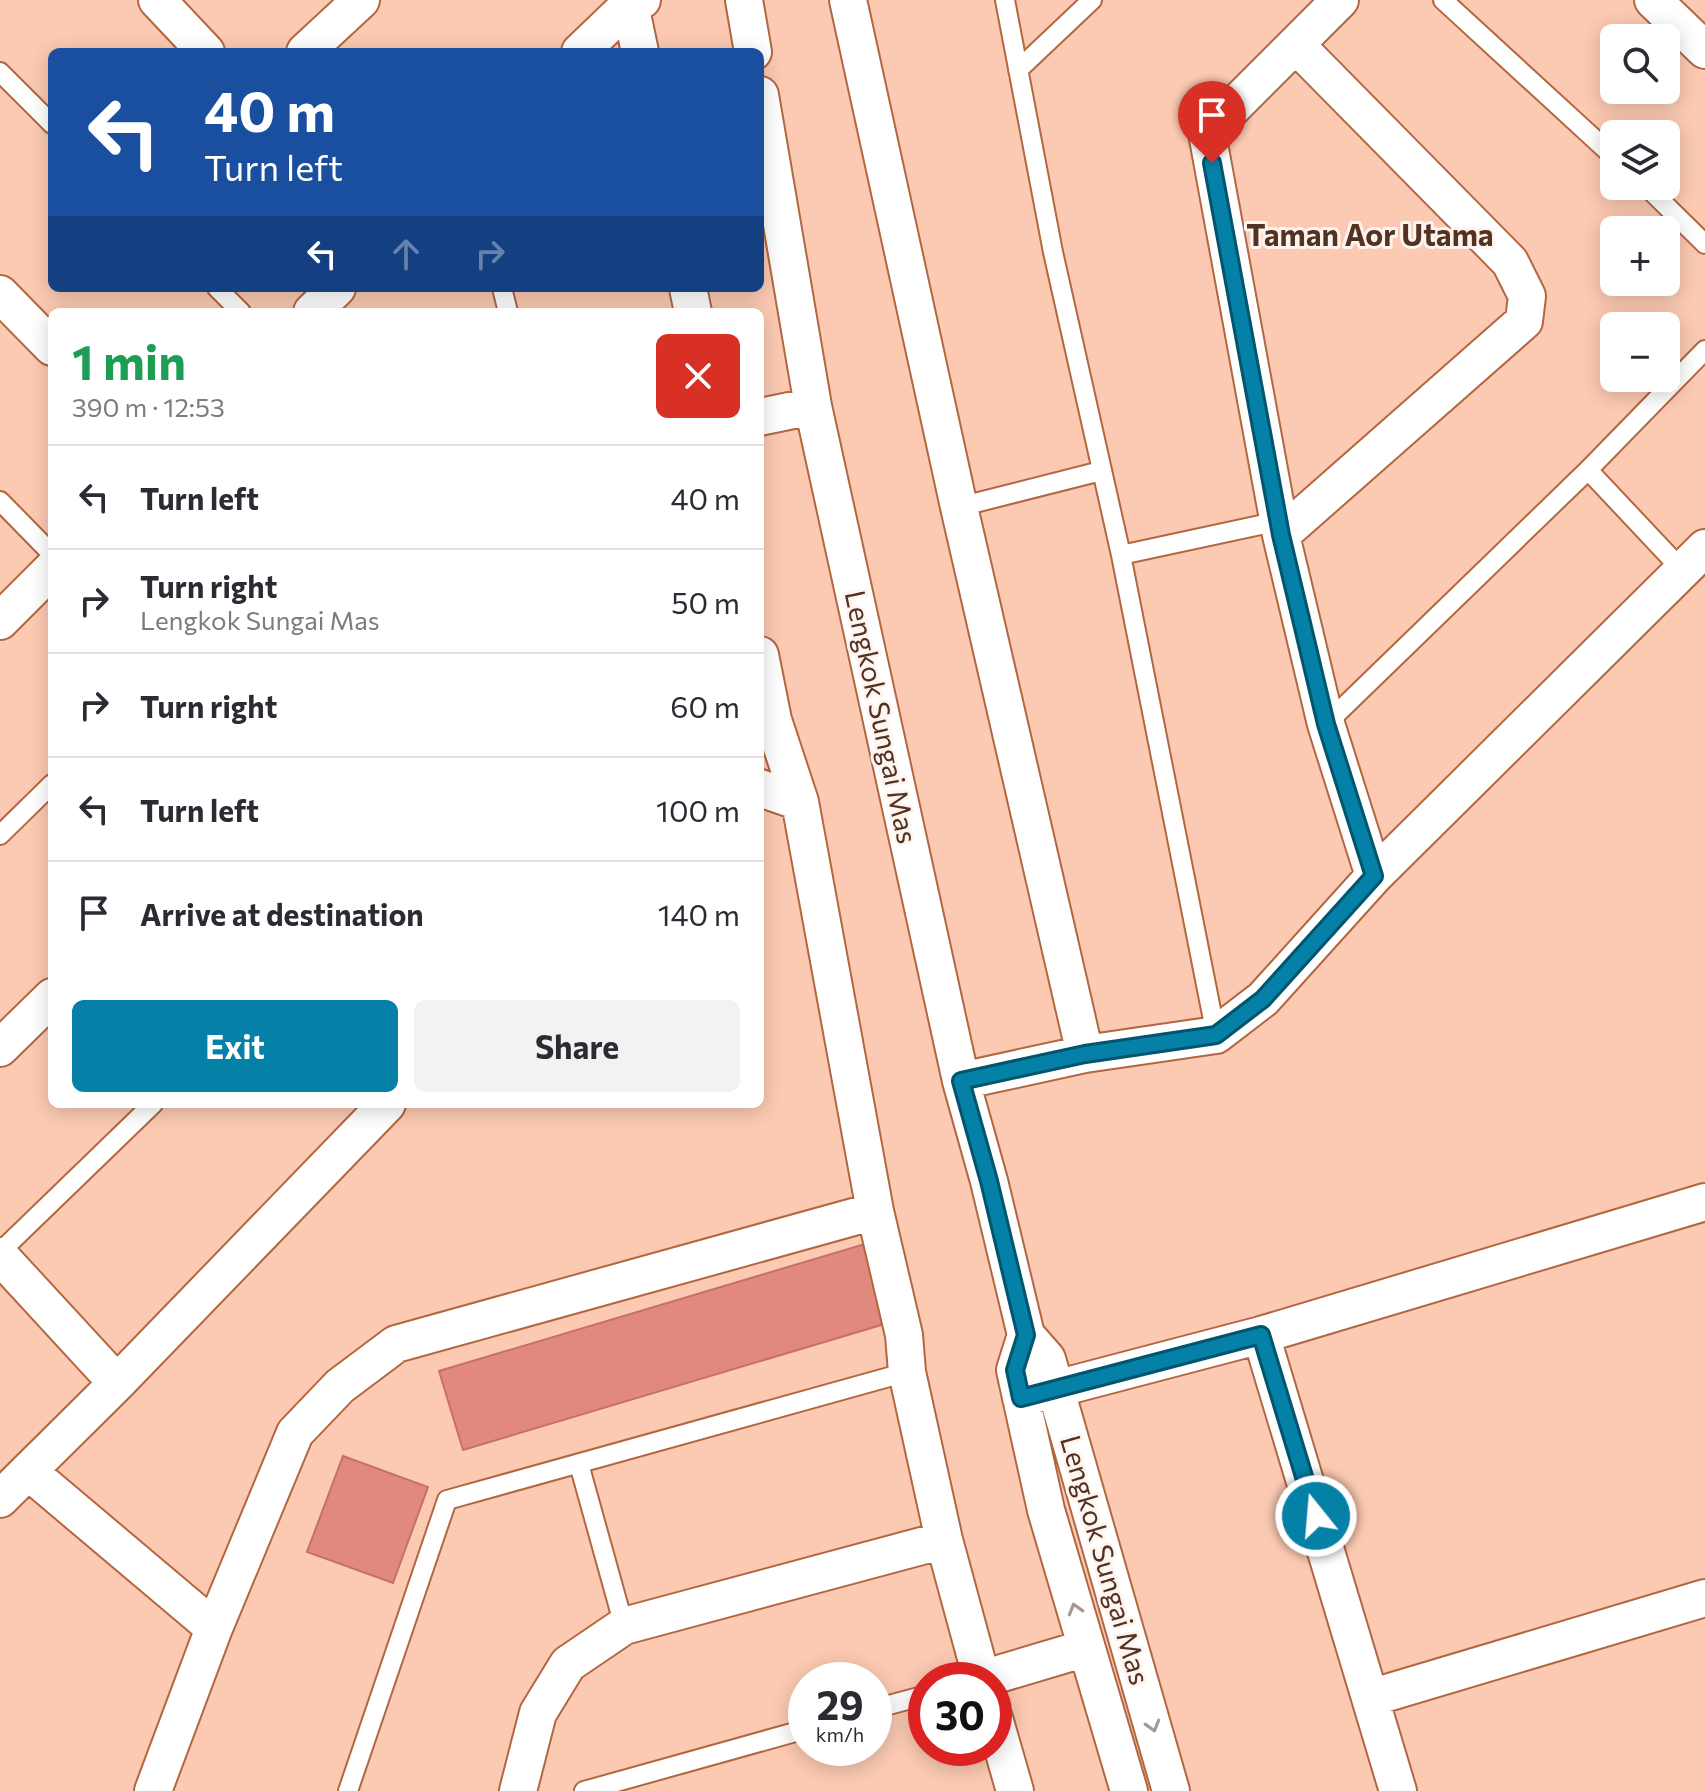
<!DOCTYPE html>
<html lang="en">
<head>
<meta charset="utf-8">
<style>
  :root { --surface:#fff; --page:#f2f2f3; --text:#2b2b33; --muted:#7c7c81; --line:#e1e1e2; --accent:#0581a7 }
  body { margin:0; font-family:Commissioner,sans-serif; background:var(--page); color:var(--text); height:100vh; display:flex; flex-direction:column; font-size:30px; white-space:nowrap }
  * { box-sizing:border-box; margin:0 }
  p { font-size:26px; color:var(--muted) }
  .icon { flex:none; width:44px; height:44px; fill:none; stroke:currentColor; stroke-width:2; stroke-linecap:round; stroke-linejoin:round }
  .map { position:relative; flex:1; overflow:hidden }
  .panel { position:absolute; left:48px; top:308px; width:716px; height:800px; display:flex; flex-direction:column; background:var(--surface); border-radius:12px; box-shadow:0 4px 20px #0003 }
  .panel>* { flex:none }
  .hud { position:absolute; left:48px; top:48px; width:716px; height:244px; border-radius:12px; box-shadow:0 4px 20px #0003; background:#1a4fa0; color:#fff; overflow:hidden }
  .controls { position:absolute; left:1600px; top:24px; display:grid; gap:16px }
  .controls a { display:grid; place-items:center; width:80px; height:80px; border-radius:12px; background:var(--surface); box-shadow:0 4px 20px #0003; font-size:40px }
  .speed { position:absolute; left:788px; top:1662px; display:flex; gap:16px; font-size:40px; font-weight:700; text-align:center }
  .speed>* { display:grid; place-content:center; width:104px; height:104px; border-radius:50%; background:var(--surface); box-shadow:0 4px 20px #0003; line-height:1 }
  .speed small { font-size:20px; font-weight:400 }
  .speed .limit { border:12px solid #d22; background:#fff; color:#111 }
  .pin { position:absolute; display:grid; place-items:center; width:68px; height:68px; color:#fff; margin:-82px -34px; border-radius:50% 50% 50% 0; rotate:-45deg; box-shadow:0 0 8px #0007 }
  .pin .icon { rotate:45deg }
  .me { position:absolute; width:88px; margin:-44px; rotate:343deg; stroke-linejoin:round; filter:drop-shadow(0 0 6px #0008) }
  .turn { display:flex; align-items:center; gap:28px; height:168px; padding:0 24px; font-size:36px }
  .turn .icon { width:104px; height:104px; stroke-width:2.5 }
  .turn b { display:block; font-size:56px; line-height:68px }
  .lanes { display:flex; align-items:center; height:76px; padding:0 24px; background:#0003; justify-content:center; gap:40px; direction:ltr }
  .lanes .off { opacity:.35 }
  .round { display:grid; place-items:center; flex:none; width:84px; height:84px; border-radius:12px; background:var(--page) }
  .head { display:flex; align-items:center; justify-content:space-between; height:136px; padding:0 24px }
  h1 { font-size:48px; font-weight:700; line-height:60px; color:#1e9e55 }
  .primary-button { display:flex; gap:16px; margin-top:auto; padding:16px 24px }
  .primary-button a { flex:1; height:92px; border-radius:12px; background:var(--accent); color:#fff; font-size:32px; font-weight:700; line-height:92px; text-align:center }
  .primary-button a+a { background:var(--page); color:var(--text) }
  ul { padding:0; list-style:none }
  li { display:flex; align-items:center; gap:24px; height:104px; padding:0 24px; border-top:2px solid var(--line) }
  li div { flex:1 }
  li b { display:block; font-size:30px }
  li em { font-style:normal }
  .map>svg:first-child { display:block }
</style>
</head>
<body>
<div class="map">
<svg width="1705" height="1791" viewBox="0 0 1705 1791">
  <rect width="100%" height="100%" fill="#fccab2"/>
  <path fill="#e2897f" stroke="#c67067" stroke-width="2" d="M875 1241 898 1320 463 1450 439 1371Z
    M343 1456 428 1487 393 1583 307 1552Z"/>
  <g fill="none" stroke-linecap="round" stroke-linejoin="round">
    <g stroke="#b26740" stroke-width="22">
      <path id="lane" d="M1005 0 1053 252 1121 555 1216 1035
        M1443 0 1614 157
        M1018 70 1092 0
        M0 72 52 124
        M1646 186 1705 244
        M217 288 241 312
        M502 288 508 312
        M1588 470 1683 571
        M0 501 52 554
        M959 507 1101 471
        M1121 555 1279 521
        M1326 724 1588 470 1705 350
        M0 835 52 784
        M0 1252 153 1104
        M579 1464 624 1626
        M874 1709 926 1695
        M348 1791 447 1500 907 1372
        M584 1791 806 1729"/>
    </g>
    <g stroke="#b26740" stroke-width="40">
      <path id="street" d="M157 0 206 52
        M629 0 640 52
        M744 0 753 52
        M848 0 959 507 1085 1054
        M1340 0 1207 133 1281 535 1326 724 1374 876
        M1653 0 1705 50
        M305 52 361 0
        M580 52 630 4 642 0
        M760 95 813 406 961 1081 989 1181 1026 1335 1047 1359 1171 1791
        M688 288 693 312
        M0 294 52 347
        M312 312 337 288
        M760 417 813 406
        M1281 535 1524 321 1527 296 1510 262 1296 45
        M0 621 52 569
        M760 655 773 720 800 802 875 1211 904 1335 907 1372 944 1540 982 1680
        M760 788 800 802
        M0 1048 52 997
        M961 1081 1085 1054 1216 1035 1263 999 1374 876 1705 548
        M0 1256 117 1383 387 1104
        M1026 1335 1015 1370 1046 1510 1129 1791
        M1261 1335 1398 1791
        M1021 1398 1261 1335 1705 1202
        M28 1471 214 1628
        M0 1499 117 1383
        M982 1679 1086 1648
        M1370 1698 1705 1598
        M994 1718 1015 1791
        M153 1791 214 1628 295 1433 340 1386 396 1344 875 1211
        M518 1791 538 1713 568 1664 624 1626 944 1540"/>
    </g>
    <use href="#lane" stroke="#fff" stroke-width="18"/>
    <use href="#street" stroke="#fff" stroke-width="36"/>
  </g>
  <defs><path id="oneway-chevron" d="M-2-3.5L2.5 0L-2 3.5" fill="none" stroke-width="1.6" stroke-linecap="round" stroke-linejoin="round" transform="scale(2)"/></defs>
  <g stroke="#a99890">
    <use href="#oneway-chevron" transform="translate(1075 1609) rotate(-106)"/>
    <use href="#oneway-chevron" transform="translate(1153 1726) rotate(74)"/>
  </g>
  <g fill="none" stroke-linecap="round" stroke-linejoin="round">
    <g stroke="#03546d" stroke-width="20">
      <path id="route" d="M1212 163 1281 535 1326 724 1374 876 1263 999 1216 1035 1085 1054 961 1081 989 1181 1026 1335 1015 1370 1021 1398 1261 1335 1316 1516"/>
    </g>
    <use href="#route" stroke="#0581a7" stroke-width="14"/>
  </g>
  <g text-anchor="middle" stroke-width="6" stroke-linejoin="round" paint-order="stroke">
    <g font-size="28" fill="#533221" stroke="#fef5f1">
      <text transform="translate(881 717) rotate(78)" y="10">Lengkok Sungai Mas</text>
      <text transform="translate(1105 1560) rotate(74)" y="10">Lengkok Sungai Mas</text>
    </g>
    <g font-size="30" font-weight="bold" fill="#533221" stroke="#fef5f1">
      <text x="1370" y="246">Taman Aor Utama</text>
    </g>
  </g>
</svg>
<div class="controls">
<a><svg class="icon" aria-label="search" viewBox="0 0 24 24"><circle cx="10" cy="10" r="6"/><path d="M15 15l6 6"/></svg></a>
<a><svg class="icon" aria-label="layers" viewBox="0 0 24 24"><path d="M12 4l9 5-9 5-9-5zM3 14l9 5 9-5"/></svg></a>
<a>+</a>
<a>−</a>
</div>
<div class="speed"><div>29<small>km/h</small></div><div class="limit">30</div></div>
<div class="pin" style="left:1212px;top:163px;background:#d93025"><svg class="icon" aria-label="arrive" viewBox="0 0 24 24"><path d="M6 21V4h12l-3 4 3 4H6"/></svg></div>
<svg class="me" style="left:1316px;top:1516px" viewBox="-20 -20 40 40"><circle r="17" fill="#0581a7" stroke="#fff" stroke-width="3"/><path d="M0-11L8 9 0 5-8 9z" fill="#fff"/></svg>
<div class="hud">
<div class="turn"><svg class="icon" aria-label="left" viewBox="0 0 24 24"><path d="M17 20v-9H6M10 6l-5 5 5 5"/></svg><div><b>40 m</b>Turn left</div></div>
<div class="lanes"><svg class="icon" aria-label="left" viewBox="0 0 24 24"><path d="M17 20v-9H6M10 6l-5 5 5 5"/></svg><svg class="icon off" aria-label="ahead" viewBox="0 0 24 24"><path d="M12 20V5M6 11l6-6 6 6"/></svg><svg class="icon off" aria-label="right" viewBox="0 0 24 24"><path d="M7 20v-9h11M14 6l5 5-5 5"/></svg></div>
</div>
<section class="panel">
<div class="head"><div><h1>1 min</h1><p>390 m · 12:53</p></div><a class="round" style="background:#d93025;color:#fff"><svg class="icon" aria-label="close" viewBox="0 0 24 24"><path d="M6 6l12 12M18 6L6 18"/></svg></a></div>
<ul>
<li><svg class="icon" aria-label="left" viewBox="0 0 24 24"><path d="M17 20v-9H6M10 6l-5 5 5 5"/></svg><div><b>Turn left</b></div><em>40 m</em></li>
<li><svg class="icon" aria-label="right" viewBox="0 0 24 24"><path d="M7 20v-9h11M14 6l5 5-5 5"/></svg><div><b>Turn right</b><p>Lengkok Sungai Mas</p></div><em>50 m</em></li>
<li><svg class="icon" aria-label="right" viewBox="0 0 24 24"><path d="M7 20v-9h11M14 6l5 5-5 5"/></svg><div><b>Turn right</b></div><em>60 m</em></li>
<li><svg class="icon" aria-label="left" viewBox="0 0 24 24"><path d="M17 20v-9H6M10 6l-5 5 5 5"/></svg><div><b>Turn left</b></div><em>100 m</em></li>
<li><svg class="icon" aria-label="arrive" viewBox="0 0 24 24"><path d="M6 21V4h12l-3 4 3 4H6"/></svg><div><b>Arrive at destination</b></div><em>140 m</em></li>
</ul>
<div class="primary-button"><a>Exit</a><a>Share</a></div>
</section>
</div>
</body>
</html>
